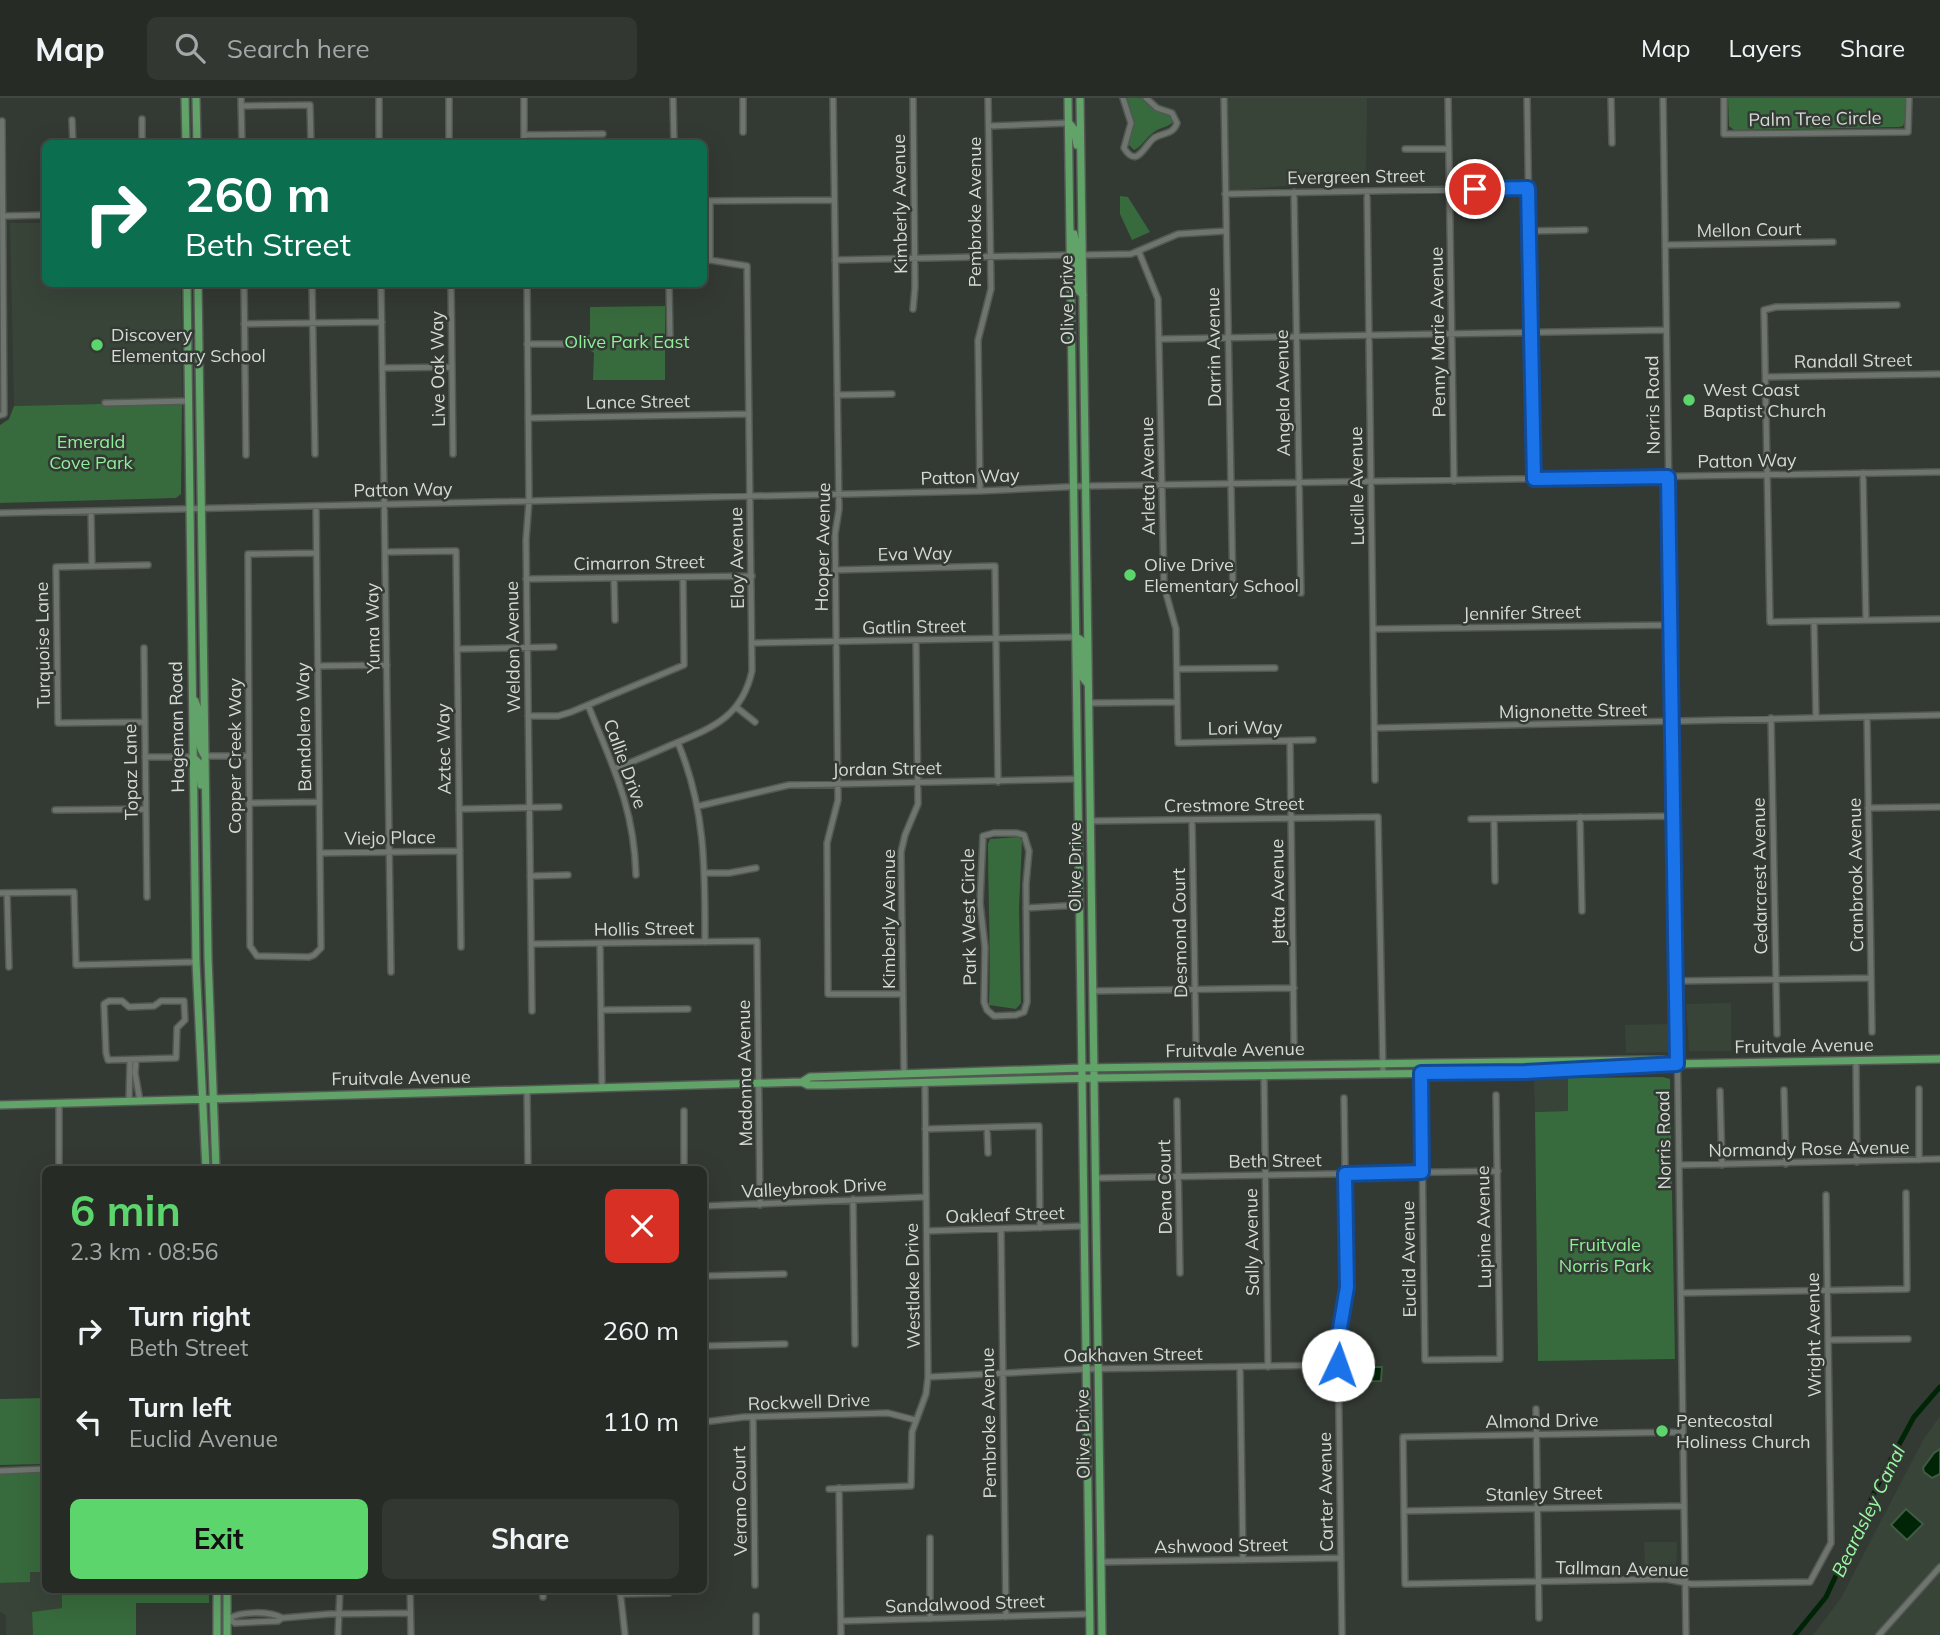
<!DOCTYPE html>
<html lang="en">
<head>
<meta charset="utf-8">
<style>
  :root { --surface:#262b26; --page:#323732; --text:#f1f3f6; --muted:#a4a7a7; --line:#424743; --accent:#5cd56d }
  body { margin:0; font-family:Mulish,sans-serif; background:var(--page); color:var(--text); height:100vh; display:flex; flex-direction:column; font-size:26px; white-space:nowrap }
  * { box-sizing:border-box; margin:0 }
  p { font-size:23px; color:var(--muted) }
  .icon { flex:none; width:38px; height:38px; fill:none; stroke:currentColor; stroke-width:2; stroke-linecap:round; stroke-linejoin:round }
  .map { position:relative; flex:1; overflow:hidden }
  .sheet { position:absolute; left:42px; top:1068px; width:665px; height:427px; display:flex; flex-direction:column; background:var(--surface); border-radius:10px; box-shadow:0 7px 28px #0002,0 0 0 2px var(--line) }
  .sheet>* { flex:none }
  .guide { position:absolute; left:42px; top:42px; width:665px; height:147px; border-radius:10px; box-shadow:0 7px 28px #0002,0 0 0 2px var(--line); background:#0b6e4f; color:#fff; overflow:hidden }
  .pin { position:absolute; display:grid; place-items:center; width:60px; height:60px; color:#fff; margin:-30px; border:4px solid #fff; border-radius:50%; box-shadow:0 2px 7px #0007 }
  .me { position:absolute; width:77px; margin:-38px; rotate:3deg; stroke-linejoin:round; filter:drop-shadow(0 0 5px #0008) }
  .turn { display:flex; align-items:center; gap:24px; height:147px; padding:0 28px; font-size:32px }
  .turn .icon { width:91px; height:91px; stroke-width:2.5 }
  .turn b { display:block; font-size:49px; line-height:60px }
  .round { display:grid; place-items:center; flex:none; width:74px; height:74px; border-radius:10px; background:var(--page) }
  .headline { display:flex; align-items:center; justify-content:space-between; height:119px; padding:0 28px }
  h1 { font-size:42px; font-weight:700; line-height:52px; color:var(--accent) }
  .button { display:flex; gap:14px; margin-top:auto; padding:14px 28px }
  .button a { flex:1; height:80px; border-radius:10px; background:var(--accent); color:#111; font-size:28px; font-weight:700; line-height:80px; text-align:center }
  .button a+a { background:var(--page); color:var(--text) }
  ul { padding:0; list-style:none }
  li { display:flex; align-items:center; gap:21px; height:91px; padding:0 28px }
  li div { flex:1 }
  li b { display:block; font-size:26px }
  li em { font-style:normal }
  header { display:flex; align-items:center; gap:42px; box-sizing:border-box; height:98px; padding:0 35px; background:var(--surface); border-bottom:2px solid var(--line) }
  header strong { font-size:33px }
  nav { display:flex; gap:38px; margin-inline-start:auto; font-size:24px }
  .search { width:490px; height:63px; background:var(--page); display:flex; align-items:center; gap:18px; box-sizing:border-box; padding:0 24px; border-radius:10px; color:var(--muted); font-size:26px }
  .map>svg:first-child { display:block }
</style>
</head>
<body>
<header>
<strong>Map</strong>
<div class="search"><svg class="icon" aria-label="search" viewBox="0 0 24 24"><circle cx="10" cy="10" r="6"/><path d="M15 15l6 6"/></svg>Search here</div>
<nav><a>Map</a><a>Layers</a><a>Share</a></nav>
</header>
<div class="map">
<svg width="1940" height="1537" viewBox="0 0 1940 1537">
  <rect width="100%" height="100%" fill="#333933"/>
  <path fill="#394439" d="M1224 0H1367L1366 81 1226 93Z
    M10 125H45L46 186H99V191H181L182 304 14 308Z
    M1731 905V953H1689L1686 906Z
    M1670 926V954L1626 955 1625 927Z
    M1568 980V1013L1535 1014 1534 981Z
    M1940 1318V1537H1813L1841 1500 1923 1342Z
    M1644 1444H1677L1676 1474H1645Z
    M30 1474H45L46 1491H62V1510L32 1514 33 1537H6V1517L0 1514V1485L29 1484Z"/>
  <path fill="#376a3c" d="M1127 0H1142C1152 14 1159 11 1172 19L1173 24C1168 29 1163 29 1157 32 1147 37 1143 48 1134 52L1128 46C1136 24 1133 20 1127 0Z
    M1728 0H1906V21L1903 28 1899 29 1734 32 1729 28Z
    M1120 98 1128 99 1150 134 1132 142 1120 116Z
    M665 208V282H593L594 255 588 251 589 246 587 239 590 236V209Z
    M182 304 181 396 176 400 0 405V327L9 321 14 308Z
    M1019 739 1022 742 1019 810 1021 905 1016 911 989 907C991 853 988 800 988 746L990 741Z
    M1663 979 1670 981 1675 1261 1538 1263 1535 1014 1568 1013V980Z
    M45 1300V1366L0 1367V1301Z
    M45 1373V1474H30V1484L0 1485V1375Z
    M62 1491H209V1505H136V1537H33L32 1514 62 1510Z"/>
  <path fill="#002506" stroke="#405b44" stroke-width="2" d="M1345 1269H1382L1381 1283 1346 1284Z
    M1940 1351V1376L1932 1380 1924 1374 1923 1370 1934 1355Z
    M1906 1411 1923 1426 1907 1442 1891 1427Z"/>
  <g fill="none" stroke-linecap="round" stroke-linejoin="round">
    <path stroke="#002506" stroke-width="5" d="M1795 1537 1826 1499 1882 1378 1914 1319 1940 1289"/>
    <g stroke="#535853" stroke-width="8">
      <path id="minor" d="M241 0 242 46
        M379 0V46
        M449 0V46
        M524 0V46
        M673 0 674 46
        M743 0V34
        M833 0 839 411 835 436 838 702 827 745 828 896H903
        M913 0 915 189 913 211
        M1123 0 1131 25 1124 50C1137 71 1144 48 1154 40 1164 34 1173 37 1177 25L1172 15 1157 10 1146 0
        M1224 0 1233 497
        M1448 0 1454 383
        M1527 0 1533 381
        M1611 0 1612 45
        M1663 0 1686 1537
        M1724 0V36L1908 34 1909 0
        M241 8 310 7 311 46
        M142 21V46
        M72 22 73 46
        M989 28 1069 25
        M524 37 603 36
        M1405 51H1448
        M1367 93 1375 682
        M1294 94 1301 495
        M1225 96 1528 90
        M704 103 834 102
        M710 103V162
        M3 118 46 117
        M1529 133 1585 132
        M1665 147 1833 144
        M1139 154 1158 201 1164 488 1176 531 1178 645 1313 642
        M1082 157 1131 156 1178 136 1226 133
        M835 162 1071 157
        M244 186 246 357
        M312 186 315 356
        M381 186 391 874
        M451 186 453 356
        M527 186 529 403 526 442 532 913
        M669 186 670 240 675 248
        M1897 207 1776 209 1764 212 1770 524 1940 521
        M244 226 382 224
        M1159 241 1666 232
        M527 246H580
        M382 270 452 269
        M1766 279 1940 276
        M837 297 892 296
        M105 305 189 303
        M0 317 4 316 2 23
        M528 320 749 316
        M1863 375 1866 522
        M980 393 978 242 991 191 988 0
        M316 408 321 850 314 857 309 859 257 858 250 848 248 456 316 455
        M91 413 92 468
        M0 415 980 393 1086 388 1940 374
        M386 454 456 453 461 849
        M835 472 995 468 998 684
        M614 480 615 522
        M526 481 752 478
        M1814 523 1816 619
        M1373 531 1671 527
        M753 545 1076 539
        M144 550 147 799
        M457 551 554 549
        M318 568 387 567
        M1177 571 1275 570
        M1089 605 1177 604
        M588 607C613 669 634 709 636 777
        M736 609 755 624
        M528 618H558L571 614 684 567 683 479
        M1867 619 1872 934
        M1771 620 1777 936
        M145 624 58 625 56 469 148 467
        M1374 630 1940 617
        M1290 643 1294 945
        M678 645C706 712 705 773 705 844
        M205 658H249
        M145 659H193
        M614 671C635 663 655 654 676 645 714 629 742 618 752 573L747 168 710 162 704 164
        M249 705 319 704
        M699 708 789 687 1078 681
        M1868 710 1940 709
        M459 711 559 709
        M55 712 146 711
        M1580 719 1582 813
        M1471 721 1674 718
        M1494 721 1495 783
        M1192 722 1196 947
        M1090 723 1378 719 1383 976
        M994 735H1016L1024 737 1029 753 1026 786 1027 904 1024 914 1016 917 994 918 987 912 984 904 985 849 980 805 983 738Z
        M320 755 460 753
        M705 775H729L756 770
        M530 778 568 777
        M0 795 74 794 76 867 196 864
        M7 795 9 869
        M1026 810 1080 807
        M531 846 757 843 760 1107
        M600 846 602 990
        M1676 883 1871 880
        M1093 893 1294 890
        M109 903H122L129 909 154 908 161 903H184L185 922 177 930 176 960 108 962 106 955 104 906Z
        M601 912 688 911
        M136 962 135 975 140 1003
        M1856 963 1857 1064
        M1421 975 1425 1262 1500 1261 1496 997
        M904 976 901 754 905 737 918 706 916 543
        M1264 977 1268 1269
        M1919 991V1062
        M527 992 528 1071
        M1784 992 1786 1066
        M1720 993 1722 1067
        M129 1003 130 962
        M1177 1003 1180 1175
        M684 1013V1071
        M987 1030 988 1055
        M925 1031 1039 1028 1040 1130
        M1679 1067 1940 1061
        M59 1071V1006
        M1096 1080 1498 1073
        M853 1101 855 1246
        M704 1108 926 1099
        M1001 1131 1006 1519
        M927 1133 1084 1128
        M704 1178 784 1176
        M1681 1195 1907 1191 1906 1095
        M1828 1242 1908 1241
        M704 1248 785 1246
        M1240 1269 1243 1462
        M928 1279 1086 1271 1338 1267
        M1536 1311 1539 1520
        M753 1319 755 1487
        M704 1324 744 1319 888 1315 915 1322
        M1683 1334 1403 1339 1405 1486 1666 1481 1692 1486 1810 1484 1831 1445 1826 1097
        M0 1373 46 1371
        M839 1390 841 1537
        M829 1391 911 1388 912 1334 926 1296 928 1279 925 985
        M1404 1413 1684 1408
        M930 1440V1521
        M1101 1464 1341 1460
        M410 1491 411 1537
        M543 1491V1499
        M620 1491 625 1537
        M620 1496 669 1495
        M756 1518V1537
        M228 1521 235 1525 278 1523 282 1520 329 1516 410 1515
        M228 1521C240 1513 270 1513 282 1520
        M841 1523 1090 1516
        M338 1537 340 1491
        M1342 1537 1338 1249 1347 1189 1344 1000
        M1879 1537 1940 1469"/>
    </g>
    <g stroke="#535853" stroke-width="10">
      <path id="major" d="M185 0 186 46
        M196 0 197 46
        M1068 0 1090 1537
        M1080 0 1102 1537
        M1069 25 1074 31 1077 47
        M1074 136 1077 153 1082 157
        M1071 157 1075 159 1076 163 1077 191 1083 197
        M187 186 196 864 206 1071
        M198 186 208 859 216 1071
        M1076 539 1081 542 1083 580 1088 586
        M195 603C204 621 193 643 205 658
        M193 659 199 665 201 687
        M802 984 810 979 1082 970 1644 962H1663L1669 966
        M0 1007 802 984 808 987H827L1095 980 1525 974 1664 969 1669 966 1940 961
        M227 1491V1537
        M217 1537V1491"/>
    </g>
    <use href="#minor" stroke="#6e746e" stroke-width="5"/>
    <use href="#major" stroke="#61a369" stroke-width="7"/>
  </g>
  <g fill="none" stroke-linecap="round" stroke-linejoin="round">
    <g stroke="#114b97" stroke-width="18">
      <path id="route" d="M1338 1267 1339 1236 1347 1189 1345 1076 1422 1074 1421 975 1525 974 1677 966 1668 379 1534 381 1528 90 1475 91"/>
    </g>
    <use href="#route" stroke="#1a73e8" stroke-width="12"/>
  </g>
  <g fill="#5cd56d" stroke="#333933" stroke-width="2.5">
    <circle cx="97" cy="247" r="7"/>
    <circle cx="1689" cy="302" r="7"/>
    <circle cx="1130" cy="477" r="7"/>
    <circle cx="1662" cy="1333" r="7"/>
  </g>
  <g text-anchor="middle" stroke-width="5" stroke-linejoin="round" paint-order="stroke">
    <g font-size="18" fill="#d6dad6" stroke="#333933">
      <text transform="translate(1815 21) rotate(-1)" y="6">Palm Tree Circle</text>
      <text transform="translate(1356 79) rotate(-1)" y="6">Evergreen Street</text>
      <text transform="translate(900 106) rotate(-91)" y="6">Kimberly Avenue</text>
      <text transform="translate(975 114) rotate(-90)" y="6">Pembroke Avenue</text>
      <text transform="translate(1749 132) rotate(-1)" y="6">Mellon Court</text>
      <text transform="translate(1067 202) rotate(-91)" y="6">Olive Drive</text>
      <text transform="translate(1438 234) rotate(-91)" y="6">Penny Marie Avenue</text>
      <text transform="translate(1214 249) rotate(-91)" y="6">Darrin Avenue</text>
      <text transform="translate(1853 263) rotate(-1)" y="6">Randall Street</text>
      <text transform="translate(438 271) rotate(-91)" y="6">Live Oak Way</text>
      <text transform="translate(1283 295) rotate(-91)" y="6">Angela Avenue</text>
      <text transform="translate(638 304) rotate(-1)" y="6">Lance Street</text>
      <text transform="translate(1653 307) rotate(-91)" y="6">Norris Road</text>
      <text transform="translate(1747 363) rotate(-1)" y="6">Patton Way</text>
      <text transform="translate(1148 378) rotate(-91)" y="6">Arleta Avenue</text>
      <text transform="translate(970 379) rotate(-2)" y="6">Patton Way</text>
      <text transform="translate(1357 388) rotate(-91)" y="6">Lucille Avenue</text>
      <text transform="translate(403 392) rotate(-1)" y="6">Patton Way</text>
      <text transform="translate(823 449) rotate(-89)" y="6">Hooper Avenue</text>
      <text transform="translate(915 456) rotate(-1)" y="6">Eva Way</text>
      <text transform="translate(737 460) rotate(-91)" y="6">Eloy Avenue</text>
      <text transform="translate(639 465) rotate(-1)" y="6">Cimarron Street</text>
      <text transform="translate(1522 515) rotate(-1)" y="6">Jennifer Street</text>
      <text transform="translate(914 529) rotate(-1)" y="6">Gatlin Street</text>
      <text transform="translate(373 530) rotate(-91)" y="6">Yuma Way</text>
      <text transform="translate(43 547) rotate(-91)" y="6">Turquoise Lane</text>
      <text transform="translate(513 549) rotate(-91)" y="6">Weldon Avenue</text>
      <text transform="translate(1573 613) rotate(-1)" y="6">Mignonette Street</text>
      <text transform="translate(177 629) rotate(-91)" y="6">Hageman Road</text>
      <text transform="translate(304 629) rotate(-91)" y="6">Bandolero Way</text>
      <text transform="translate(1245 630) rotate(-1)" y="6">Lori Way</text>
      <text transform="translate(444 651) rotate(-91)" y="6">Aztec Way</text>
      <text transform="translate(235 658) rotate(-90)" y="6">Copper Creek Way</text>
      <text transform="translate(625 666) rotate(70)" y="6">Callie Drive</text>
      <text transform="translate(887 671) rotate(-1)" y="6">Jordan Street</text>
      <text transform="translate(131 674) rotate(-91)" y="6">Topaz Lane</text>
      <text transform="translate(1234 707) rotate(-1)" y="6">Crestmore Street</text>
      <text transform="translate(390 740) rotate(-1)" y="6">Viejo Place</text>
      <text transform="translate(1075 769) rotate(-90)" y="6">Olive Drive</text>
      <text transform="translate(1856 777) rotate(-91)" y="6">Cranbrook Avenue</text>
      <text transform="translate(1760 778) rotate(-91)" y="6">Cedarcrest Avenue</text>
      <text transform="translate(1278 794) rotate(-91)" y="6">Jetta Avenue</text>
      <text transform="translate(969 819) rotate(-91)" y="6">Park West Circle</text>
      <text transform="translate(889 821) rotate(-90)" y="6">Kimberly Avenue</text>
      <text transform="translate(644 831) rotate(-1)" y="6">Hollis Street</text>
      <text transform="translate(1180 835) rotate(-91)" y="6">Desmond Court</text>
      <text transform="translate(1804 948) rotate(-1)" y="6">Fruitvale Avenue</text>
      <text transform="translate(1235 952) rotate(-1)" y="6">Fruitvale Avenue</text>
      <text transform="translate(745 975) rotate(-91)" y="6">Madonna Avenue</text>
      <text transform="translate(401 980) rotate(-1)" y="6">Fruitvale Avenue</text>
      <text transform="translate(1664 1042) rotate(-91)" y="6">Norris Road</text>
      <text transform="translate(1809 1051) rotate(-1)" y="6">Normandy Rose Avenue</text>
      <text transform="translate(1275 1063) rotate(-1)" y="6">Beth Street</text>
      <text transform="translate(1165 1089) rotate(-91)" y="6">Dena Court</text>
      <text transform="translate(814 1090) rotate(-3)" y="6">Valleybrook Drive</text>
      <text transform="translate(1005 1117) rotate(-2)" y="6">Oakleaf Street</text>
      <text transform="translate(1484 1129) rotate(-91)" y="6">Lupine Avenue</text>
      <text transform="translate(1252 1144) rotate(-91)" y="6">Sally Avenue</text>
      <text transform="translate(1409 1161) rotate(-91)" y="6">Euclid Avenue</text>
      <text transform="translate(913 1188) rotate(-91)" y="6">Westlake Drive</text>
      <text transform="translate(1814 1237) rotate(-91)" y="6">Wright Avenue</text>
      <text transform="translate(1133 1257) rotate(-1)" y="6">Oakhaven Street</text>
      <text transform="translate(809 1304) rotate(-2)" y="6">Rockwell Drive</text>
      <text transform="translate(1542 1323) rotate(-1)" y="6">Almond Drive</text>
      <text transform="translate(989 1325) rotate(-91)" y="6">Pembroke Avenue</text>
      <text transform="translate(1083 1336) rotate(-91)" y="6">Olive Drive</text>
      <text transform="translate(1326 1394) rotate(-91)" y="6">Carter Avenue</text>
      <text transform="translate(1544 1396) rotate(-1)" y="6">Stanley Street</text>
      <text transform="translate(740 1403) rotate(-91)" y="6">Verano Court</text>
      <text transform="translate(1221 1448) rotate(-1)" y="6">Ashwood Street</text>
      <text transform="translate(1622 1471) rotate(1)" y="6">Tallman Avenue</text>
      <text transform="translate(965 1506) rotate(-2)" y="6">Sandalwood Street</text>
    </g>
    <g font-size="18" fill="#d6dad6" stroke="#333933" text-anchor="start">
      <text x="111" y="243">Discovery<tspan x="111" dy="21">Elementary School</tspan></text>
      <text x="1703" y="298">West Coast<tspan x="1703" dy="21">Baptist Church</tspan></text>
      <text x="1144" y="473">Olive Drive<tspan x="1144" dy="21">Elementary School</tspan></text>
      <text x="1676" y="1329">Pentecostal<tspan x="1676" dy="21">Holiness Church</tspan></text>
    </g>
    <g font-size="18" fill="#8fef98" stroke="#333933">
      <text x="627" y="250">Olive Park East</text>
      <text x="91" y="350">Emerald<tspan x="91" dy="21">Cove Park</tspan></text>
      <text x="1605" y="1153">Fruitvale<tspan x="1605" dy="21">Norris Park</tspan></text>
    </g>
    <g font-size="19" font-style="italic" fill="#9af9a2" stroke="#333933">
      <text transform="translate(1868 1413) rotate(-64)" y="7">Beardsley Canal</text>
    </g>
  </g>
</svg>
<div class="pin" style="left:1475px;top:91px;background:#d93025"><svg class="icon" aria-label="arrive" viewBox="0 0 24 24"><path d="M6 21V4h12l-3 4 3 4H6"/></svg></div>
<svg class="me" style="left:1338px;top:1267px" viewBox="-20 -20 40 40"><circle r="19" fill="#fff"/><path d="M0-13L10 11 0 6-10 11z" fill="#1a73e8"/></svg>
<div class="guide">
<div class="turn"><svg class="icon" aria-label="right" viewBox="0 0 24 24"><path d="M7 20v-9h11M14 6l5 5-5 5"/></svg><div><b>260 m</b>Beth Street</div></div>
</div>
<section class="sheet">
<div class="headline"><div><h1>6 min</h1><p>2.3 km · 08:56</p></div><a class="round" style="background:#d93025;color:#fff"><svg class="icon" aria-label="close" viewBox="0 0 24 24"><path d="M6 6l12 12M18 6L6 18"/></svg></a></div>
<ul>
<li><svg class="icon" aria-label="right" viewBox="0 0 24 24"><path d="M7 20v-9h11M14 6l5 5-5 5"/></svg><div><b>Turn right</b><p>Beth Street</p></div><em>260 m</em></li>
<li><svg class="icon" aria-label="left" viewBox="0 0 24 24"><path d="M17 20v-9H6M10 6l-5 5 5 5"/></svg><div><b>Turn left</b><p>Euclid Avenue</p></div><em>110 m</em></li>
</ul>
<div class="button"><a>Exit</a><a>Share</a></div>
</section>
</div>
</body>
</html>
